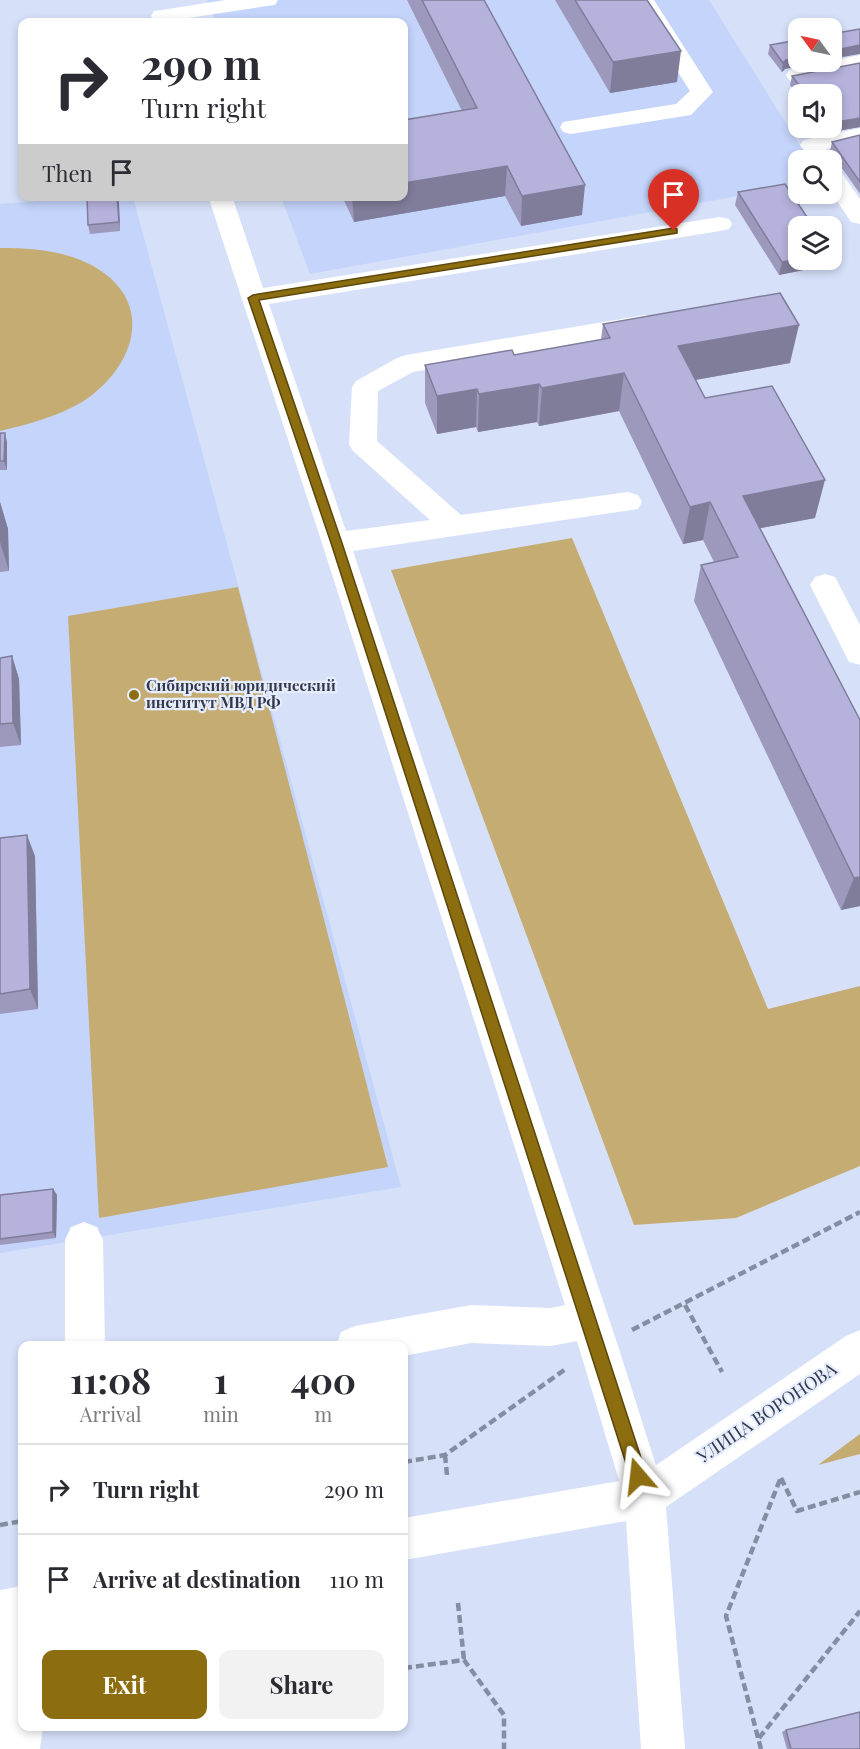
<!DOCTYPE html>
<html lang="en">
<head>
<meta charset="utf-8">
<style>
  :root { --surface:#fff; --page:#f2f2f3; --text:#2b2b33; --muted:#7c7c81; --line:#e1e1e2; --accent:#8c6d10 }
  body { margin:0; font-family:"Playfair Display",serif; background:var(--page); color:var(--text); height:100vh; display:flex; flex-direction:column; font-size:22px; white-space:nowrap }
  * { box-sizing:border-box; margin:0 }
  p { font-size:20px; color:var(--muted) }
  .icon { flex:none; width:33px; height:33px; fill:none; stroke:currentColor; stroke-width:2; stroke-linecap:round; stroke-linejoin:round }
  .map { position:relative; flex:1; overflow:hidden }
  .sheet { position:absolute; left:18px; top:1341px; width:390px; height:390px; display:flex; flex-direction:column; background:var(--surface); border-radius:12px; box-shadow:0 3px 9px #0003 }
  .sheet>* { flex:none }
  .guide { position:absolute; left:18px; top:18px; width:390px; height:183px; border-radius:12px; box-shadow:0 3px 9px #0003; background:#fff; color:var(--text); overflow:hidden }
  .needle { width:39px; rotate:303deg }
  .fabs { position:absolute; left:788px; top:18px; display:grid; gap:12px }
  .fabs a { display:grid; place-items:center; width:54px; height:54px; border-radius:12px; background:var(--surface); box-shadow:0 3px 9px #0003; font-size:30px }
  .pin { position:absolute; display:grid; place-items:center; width:51px; height:51px; color:#fff; margin:-62px -26px; border-radius:50% 50% 50% 0; rotate:-45deg; box-shadow:0 0 6px #0007 }
  .pin .icon { rotate:45deg }
  .me { position:absolute; width:66px; margin:-33px; rotate:343deg; stroke-linejoin:round; filter:drop-shadow(0 0 4px #0008) }
  .turn { display:flex; align-items:center; gap:21px; height:126px; padding:0 24px; font-size:27px }
  .turn .icon { width:78px; height:78px; stroke-width:2.5 }
  .turn b { display:block; font-size:42px; line-height:51px }
  .then { display:flex; align-items:center; height:57px; padding:0 24px; background:#0003; gap:12px; font-size:22px }
  .eta { display:flex; justify-content:space-evenly; align-items:center; height:102px; text-align:center }
  .eta b { font-size:36px; font-weight:700; line-height:42px }
  .action { display:flex; gap:12px; margin-top:auto; padding:12px 24px }
  .action a { flex:1; height:69px; border-radius:12px; background:var(--accent); color:#fff; font-size:24px; font-weight:700; line-height:69px; text-align:center }
  .action a+a { background:var(--page); color:var(--text) }
  ul { padding:0; list-style:none }
  li { display:flex; align-items:center; gap:18px; height:90px; padding:0 24px; border-top:2px solid var(--line) }
  li div { flex:1 }
  li b { display:block; font-size:22px }
  li em { font-style:normal }
  .map>svg:first-child { display:block }
</style>
</head>
<body>
<div class="map">
<svg width="860" height="1749" viewBox="0 0 860 1749">
  <rect width="100%" height="100%" fill="#d6e0f9"/>
  <path fill="#c4d4fa" d="M207 0H709L809 160H798V185L310 274 281 197 404 196V22H216Z
    M89 197H133L401 1187 0 1253V204Z"/>
  <path fill="#c4ac73" d="M0 248C35 248 72 251 101 271 157 309 130 372 82 402 56 417 29 424 0 431Z
    M572 538 768 1009 860 986V1166L736 1218 634 1225 391 570Z
    M238 587 388 1167 99 1218 68 616Z
    M860 1434V1454L818 1465Z"/>
  <g fill="none" stroke-linecap="round" stroke-linejoin="round">
    <path stroke="#858da2" stroke-width="4.5" stroke-dasharray="8 4" stroke-linecap="butt" d="M685 1305 722 1372
      M632 1330 860 1212
      M445 1455 447 1475
      M404 1462 445 1455 567 1368
      M781 1478 797 1511 860 1492
      M0 1525 22 1521
      M458 1603 464 1660
      M404 1668 464 1660 504 1715V1749
      M759 1738 860 1611
      M761 1749 726 1616 781 1477"/>
    <path fill="#fff" fill-rule="evenodd" d="M225 0H278L275 5 267 6 162 22 154 21 151 16 154 11 162 10Z
      M632 0H654L713 92 691 115 571 134 563 132 560 127 563 122 676 104 690 91Z
      M860 55V69L797 82 789 80 786 75 789 70Z
      M860 128V142L826 149 834 160 831 164V160H811L800 145 804 140Z
      M831 167 839 169 860 199V224L851 222 831 192Z
      M208 196H232L263 288 720 217 729 219 732 224 729 229 720 231 269 304 346 531 430 520 353 451 349 444 352 387 356 381 397 358 406 355 645 315 654 317 658 323 654 329 645 331 413 372 378 391 377 441 461 515 628 492 638 495 642 502 638 509 353 551 619 1349 666 1497 660 1512 645 1518 630 1512 624 1497 577 1341 551 1346 471 1343 404 1356V1346H336L341 1332 355 1326 471 1305 551 1308 565 1305 322 543Z
      M825 574 835 577 860 625V665L849 662 810 585 815 577Z
      M84 1222 97 1227 103 1240 105 1346H65V1240L71 1227Z
      M21 1586 22 1726H43L40 1749H0V1606L6 1592Z"/>
    <path fill="#fff" fill-rule="evenodd" d="M860 1330V1374L666 1507 685 1749H641L626 1521 404 1560V1518L637 1478 846 1336Z
      M22 1586V1628L0 1632V1590Z"/>
  </g>
  <path fill="#9c99bd" d="M407 0H484L582 215 521 226 505 196 354 222 342 196H404L462 111Z
    M555 0H647L677 82 610 93Z
    M798 40 785 69 782 72 768 54 770 45Z
    M860 63V127L825 133 821 128H831V94H798V95L790 85 792 76Z
    M860 135V194L830 151 832 142Z
    M738 192 798 260H829L828 265 779 275 735 205Z
    M118 196 119 203 120 231 90 234 88 225Z
    M603 324 790 363 695 380 705 398 815 518 760 528 860 720V906L841 910 694 601 701 565 714 562 703 540 683 544 619 411 539 426 537 422 478 432 476 427 437 434 425 403V365L514 355 601 340Z
    M0 433 7 442V470H0Z
    M0 502 8 529 9 571 0 572Z
    M12 656 19 679 21 745 0 747V658Z
    M0 838 35 856 38 1009 0 1014Z
    M53 1189 57 1195 56 1238 0 1245V1195Z
    M786 1730 860 1749H787L782 1732Z"/>
  <path fill="#7f7d9a" d="M860 45V54L831 59V51Z
    M681 51 677 82 610 93 613 62Z
    M798 57V62H821L785 69 782 72 783 63 786 60Z
    M860 118V127L825 133 826 128H831V123Z
    M507 166 505 196 354 222 352 196H404V183Z
    M585 185 582 215 521 226 522 196Z
    M117 196 119 203 120 231 119 222Z
    M798 260H829L828 265 779 275 782 262Z
    M799 325 790 363 672 384 678 346Z
    M624 373 619 411 539 426 542 388Z
    M539 384 537 422 478 432 479 394Z
    M477 389 476 427 437 434V396Z
    M5 433 7 442V470L4 461Z
    M825 480 815 518 734 533 743 496Z
    M0 502 8 529 9 571 0 542Z
    M710 502 703 540 683 544 690 507Z
    M12 656 19 679 21 745 13 723Z
    M27 835 35 856 38 1009 30 989Z
    M860 877V906L841 910 854 878Z
    M53 1189 57 1195 56 1238 53 1232Z"/>
  <path fill="#b5b2dc" stroke="#7f7d9a" stroke-width="1.5" d="M422 0H484L585 185 522 196 507 166 404 183V120L477 108Z
    M575 0H647L681 51 613 62Z
    M860 29V45L831 51V34Z
    M798 40V57L786 60 783 63 770 45Z
    M860 63V118L831 123V94H806L792 76Z
    M860 135V182L832 142Z
    M785 184 813 226H798V259L782 262 738 192Z
    M117 196 119 222 88 225 87 197Z
    M780 293 799 325 678 346 705 398 772 386 825 480 743 496 860 720V877L854 878 701 565 738 557 710 502 690 507 624 373 542 388 539 384 479 394 477 389 437 396 425 365 512 350 514 355 610 338 603 324Z
    M0 433H5L4 461H0Z
    M12 656 13 723 0 724V658Z
    M27 835 30 989 0 994V838Z
    M53 1189V1232L0 1239V1195Z
    M860 1712V1749H791L786 1730Z"/>
  <path fill="#8c6d10" stroke="#5b470a" stroke-width="1.5" d="M674 228 677 229V233L259 300 342 543 647 1476 644 1482 638 1485 632 1482 630 1476 331 543 248 298 253 295Z"/>
  <circle fill="#8c6d10" stroke="#e6edfe" stroke-width="2" cx="134" cy="695" r="6"/>
  <g text-anchor="middle" stroke-width="4.5" stroke-linejoin="round" paint-order="stroke">
    <g font-size="15" font-weight="bold" fill="#323848" stroke="#e6edfe" text-anchor="start">
      <text x="146" y="691">Сибирский юридический<tspan x="146" dy="17">институт МВД РФ</tspan></text>
    </g>
    <g font-size="18" fill="#323848" stroke="#e6edfe">
      <text transform="translate(767 1413) rotate(-34)" y="6">УЛИЦА ВОРОНОВА</text>
    </g>
  </g>
</svg>
<div class="fabs">
<a><svg class="needle" viewBox="-14 -14 28 28"><path d="M0-13l5 13h-10z" fill="#e53935"/><path d="M0 13l5-13h-10z" fill="#7c7c81"/></svg></a>
<a><svg class="icon" aria-label="sound" viewBox="0 0 24 24"><path d="M4 9h4l5-4v14l-5-4H4zM17 9q2 3 0 6"/></svg></a>
<a><svg class="icon" aria-label="search" viewBox="0 0 24 24"><circle cx="10" cy="10" r="6"/><path d="M15 15l6 6"/></svg></a>
<a><svg class="icon" aria-label="layers" viewBox="0 0 24 24"><path d="M12 4l9 5-9 5-9-5zM3 14l9 5 9-5"/></svg></a>
</div>
<div class="pin" style="left:674px;top:231px;background:#d93025"><svg class="icon" aria-label="arrive" viewBox="0 0 24 24"><path d="M6 21V4h12l-3 4 3 4H6"/></svg></div>
<svg class="me" style="left:638px;top:1476px" viewBox="-20 -20 40 40"><path d="M0-17L14 15 0 8-14 15z" fill="#8c6d10" stroke="#fff" stroke-width="4"/></svg>
<div class="guide">
<div class="turn"><svg class="icon" aria-label="right" viewBox="0 0 24 24"><path d="M7 20v-9h11M14 6l5 5-5 5"/></svg><div><b>290 m</b>Turn right</div></div>
<div class="then">Then<svg class="icon" aria-label="arrive" viewBox="0 0 24 24"><path d="M6 21V4h12l-3 4 3 4H6"/></svg></div>
</div>
<section class="sheet">
<div class="eta">
<div><b>11:08</b><p>Arrival</p></div>
<div><b>1</b><p>min</p></div>
<div><b>400</b><p>m</p></div>
</div>
<ul>
<li><svg class="icon" aria-label="right" viewBox="0 0 24 24"><path d="M7 20v-9h11M14 6l5 5-5 5"/></svg><div><b>Turn right</b></div><em>290 m</em></li>
<li><svg class="icon" aria-label="arrive" viewBox="0 0 24 24"><path d="M6 21V4h12l-3 4 3 4H6"/></svg><div><b>Arrive at destination</b></div><em>110 m</em></li>
</ul>
<div class="action"><a>Exit</a><a>Share</a></div>
</section>
</div>
</body>
</html>
